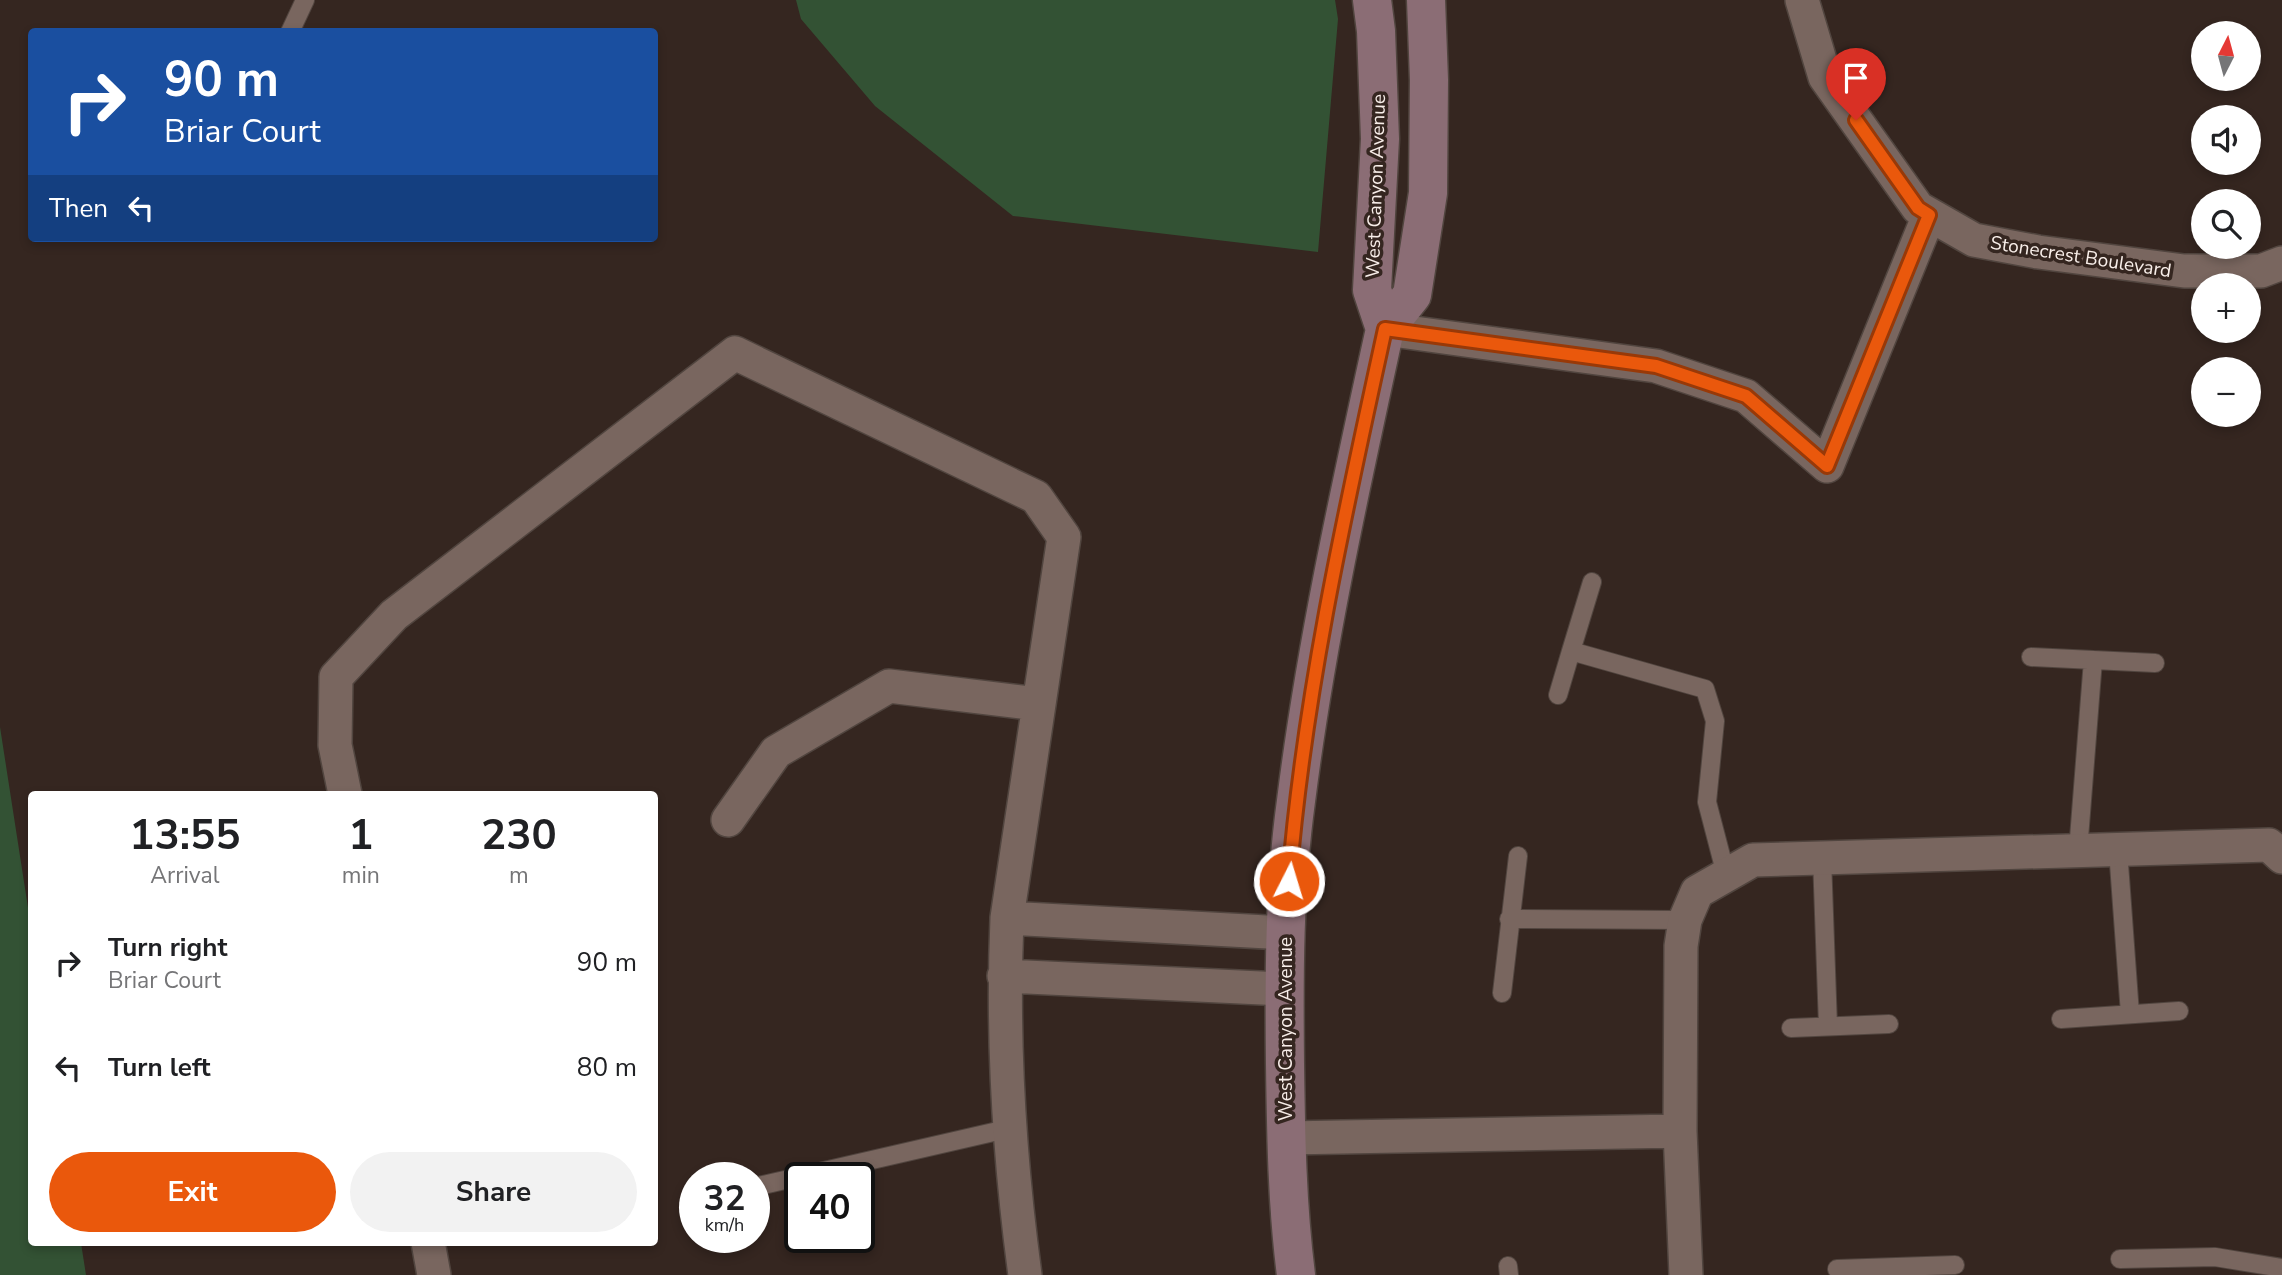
<!DOCTYPE html>
<html lang="en">
<head>
<meta charset="utf-8">
<style>
  :root { --surface:#fff; --page:#f2f2f2; --text:#202124; --muted:#757577; --accent:#ea580c }
  body { margin:0; font-family:"Nunito Sans",sans-serif; background:var(--page); color:var(--text); height:100vh; display:flex; flex-direction:column; font-size:26px; white-space:nowrap }
  * { box-sizing:border-box; margin:0 }
  p { font-size:23px; color:var(--muted) }
  .icon { flex:none; width:38px; height:38px; fill:none; stroke:currentColor; stroke-width:2; stroke-linecap:round; stroke-linejoin:round }
  .map { position:relative; flex:1; overflow:hidden }
  .drawer { position:absolute; left:28px; top:791px; width:630px; height:455px; display:flex; flex-direction:column; background:var(--surface); border-radius:7px; box-shadow:0 4px 10px #0003 }
  .drawer>* { flex:none }
  .hud { position:absolute; left:28px; top:28px; width:630px; height:214px; border-radius:7px; box-shadow:0 4px 10px #0003; background:#1a4fa0; color:#fff; overflow:hidden }
  .needle { width:46px; rotate:6deg }
  .fabs { position:absolute; left:2191px; top:21px; display:grid; gap:14px }
  .fabs a { display:grid; place-items:center; width:70px; height:70px; border-radius:50%; background:var(--surface); box-shadow:0 4px 10px #0003; font-size:35px }
  .speed { position:absolute; left:679px; top:1162px; display:flex; gap:14px; font-size:35px; font-weight:700; text-align:center }
  .speed>* { display:grid; place-content:center; width:91px; height:91px; border-radius:50%; background:var(--surface); box-shadow:0 4px 10px #0003; line-height:1 }
  .speed small { font-size:18px; font-weight:400 }
  .speed .limit { border:4px solid #111; border-radius:10px; background:#fff; color:#111 }
  .pin { position:absolute; display:grid; place-items:center; width:60px; height:60px; color:#fff; margin:-72px -30px; border-radius:50% 50% 50% 0; rotate:-45deg; box-shadow:0 0 7px #0007 }
  .pin .icon { rotate:45deg }
  .me { position:absolute; width:77px; margin:-38px; rotate:5deg; stroke-linejoin:round; filter:drop-shadow(0 0 5px #0008) }
  .turn { display:flex; align-items:center; gap:24px; height:147px; padding:0 21px; font-size:32px }
  .turn .icon { width:91px; height:91px; stroke-width:2.5 }
  .turn b { display:block; font-size:49px; line-height:60px }
  .then { display:flex; align-items:center; height:66px; padding:0 21px; background:#0003; gap:14px; font-size:26px }
  .eta { display:flex; justify-content:space-evenly; align-items:center; height:119px; text-align:center }
  .eta b { font-size:42px; font-weight:700; line-height:49px }
  .primary-button { display:flex; gap:14px; margin-top:auto; padding:14px 21px }
  .primary-button a { flex:1; height:80px; border-radius:42px; background:var(--accent); color:#fff; font-size:28px; font-weight:700; line-height:80px; text-align:center }
  .primary-button a+a { background:var(--page); color:var(--text) }
  ul { padding:0; list-style:none }
  li { display:flex; align-items:center; gap:21px; height:105px; padding:0 21px }
  li div { flex:1 }
  li b { display:block; font-size:26px }
  li em { font-style:normal }
  .map>svg:first-child { display:block }
</style>
</head>
<body>
<div class="map">
<svg width="2282" height="1275" viewBox="0 0 2282 1275">
  <rect width="100%" height="100%" fill="#352620"/>
  <path fill="#335234" d="M796 0H1335L1338 19 1318 252 1013 216 875 106 801 19Z
    M0 727 31 927 32 1242 81 1243 86 1275H0Z"/>
  <g fill="none" stroke-linecap="round" stroke-linejoin="round">
    <g stroke="#51453f" stroke-width="20">
      <path id="lane" d="M290 32 305 0
        M1571 651 1592 582
        M2031 657 2155 663
        M1558 695 1571 651 1705 689 1715 721 1707 802 1726 875
        M2118 850 2130 1014
        M2078 851 2093 660
        M1822 858 1828 1026
        M1509 919 1685 920
        M1502 993 1518 856
        M2061 1019 2179 1011
        M1791 1028 1889 1024
        M754 1187 1011 1128
        M2120 1259 2215 1257 2282 1268
        M1508 1266 1509 1275
        M1837 1269 1955 1265"/>
    </g>
    <g stroke="#51453f" stroke-width="36">
      <path id="street" d="M1802 0 1825 77 1918 208 1974 240 2038 252 2184 271H2261L2282 263
        M1385 329 1656 366 1746 396 1827 466 1929 215
        M345 794 335 745 336 677 394 615 735 353 1036 497 1064 537 1007 918C1002 1036 1009 1157 1025 1275
        M728 820 776 752 889 686 1038 704
        M1007 918 1284 933
        M1004 976 1284 989
        M1680 1131 1686 1275
        M1286 1138 1680 1131 1681 946 1685 920 1697 892 1753 860 2269 845 2282 857
        M428 1242 434 1275"/>
    </g>
    <g stroke="#51453f" stroke-width="41">
      <path id="secondary" d="M1372 0 1376 31 1380 139 1372 290 1385 329
        M1296 1275C1287 1205 1286 1135 1285 1064 1284 976 1284 888 1296 801 1316 642 1351 485 1385 329L1412 295 1428 193 1429 80 1426 0"/>
    </g>
    <use href="#lane" stroke="#79665f" stroke-width="18"/>
    <use href="#street" stroke="#79665f" stroke-width="33"/>
    <use href="#secondary" stroke="#8b6d75" stroke-width="38"/>
  </g>
  <g fill="none" stroke-linecap="round" stroke-linejoin="round">
    <g stroke="#983908" stroke-width="18">
      <path id="route" d="M1289 881C1304 695 1345 512 1385 329L1656 366 1746 396 1827 466 1929 215 1918 208 1856 120"/>
    </g>
    <use href="#route" stroke="#ea580c" stroke-width="12"/>
  </g>
  <g text-anchor="middle" stroke-width="7" stroke-linejoin="round" paint-order="stroke">
    <g font-size="19" fill="#f8eee9" stroke="#352620">
      <text transform="translate(1375 186) rotate(-88)" y="7">West Canyon Avenue</text>
      <text transform="translate(2081 256) rotate(9)" y="7">Stonecrest Boulevard</text>
      <text transform="translate(1285 1029) rotate(-90)" y="7">West Canyon Avenue</text>
    </g>
  </g>
</svg>
<div class="fabs">
<a><svg class="needle" viewBox="-14 -14 28 28"><path d="M0-13l5 13h-10z" fill="#e53935"/><path d="M0 13l5-13h-10z" fill="#757577"/></svg></a>
<a><svg class="icon" aria-label="sound" viewBox="0 0 24 24"><path d="M4 9h4l5-4v14l-5-4H4zM17 9q2 3 0 6"/></svg></a>
<a><svg class="icon" aria-label="search" viewBox="0 0 24 24"><circle cx="10" cy="10" r="6"/><path d="M15 15l6 6"/></svg></a>
<a>+</a>
<a>−</a>
</div>
<div class="speed"><div>32<small>km/h</small></div><div class="limit">40</div></div>
<div class="pin" style="left:1856px;top:120px;background:#d93025"><svg class="icon" aria-label="arrive" viewBox="0 0 24 24"><path d="M6 21V4h12l-3 4 3 4H6"/></svg></div>
<svg class="me" style="left:1289px;top:881px" viewBox="-20 -20 40 40"><circle r="17" fill="#ea580c" stroke="#fff" stroke-width="3"/><path d="M0-11L8 9 0 5-8 9z" fill="#fff"/></svg>
<div class="hud">
<div class="turn"><svg class="icon" aria-label="right" viewBox="0 0 24 24"><path d="M7 20v-9h11M14 6l5 5-5 5"/></svg><div><b>90 m</b>Briar Court</div></div>
<div class="then">Then<svg class="icon" aria-label="left" viewBox="0 0 24 24"><path d="M17 20v-9H6M10 6l-5 5 5 5"/></svg></div>
</div>
<section class="drawer">
<div class="eta">
<div><b>13:55</b><p>Arrival</p></div>
<div><b>1</b><p>min</p></div>
<div><b>230</b><p>m</p></div>
</div>
<ul>
<li><svg class="icon" aria-label="right" viewBox="0 0 24 24"><path d="M7 20v-9h11M14 6l5 5-5 5"/></svg><div><b>Turn right</b><p>Briar Court</p></div><em>90 m</em></li>
<li><svg class="icon" aria-label="left" viewBox="0 0 24 24"><path d="M17 20v-9H6M10 6l-5 5 5 5"/></svg><div><b>Turn left</b></div><em>80 m</em></li>
</ul>
<div class="primary-button"><a>Exit</a><a>Share</a></div>
</section>
</div>
</body>
</html>
